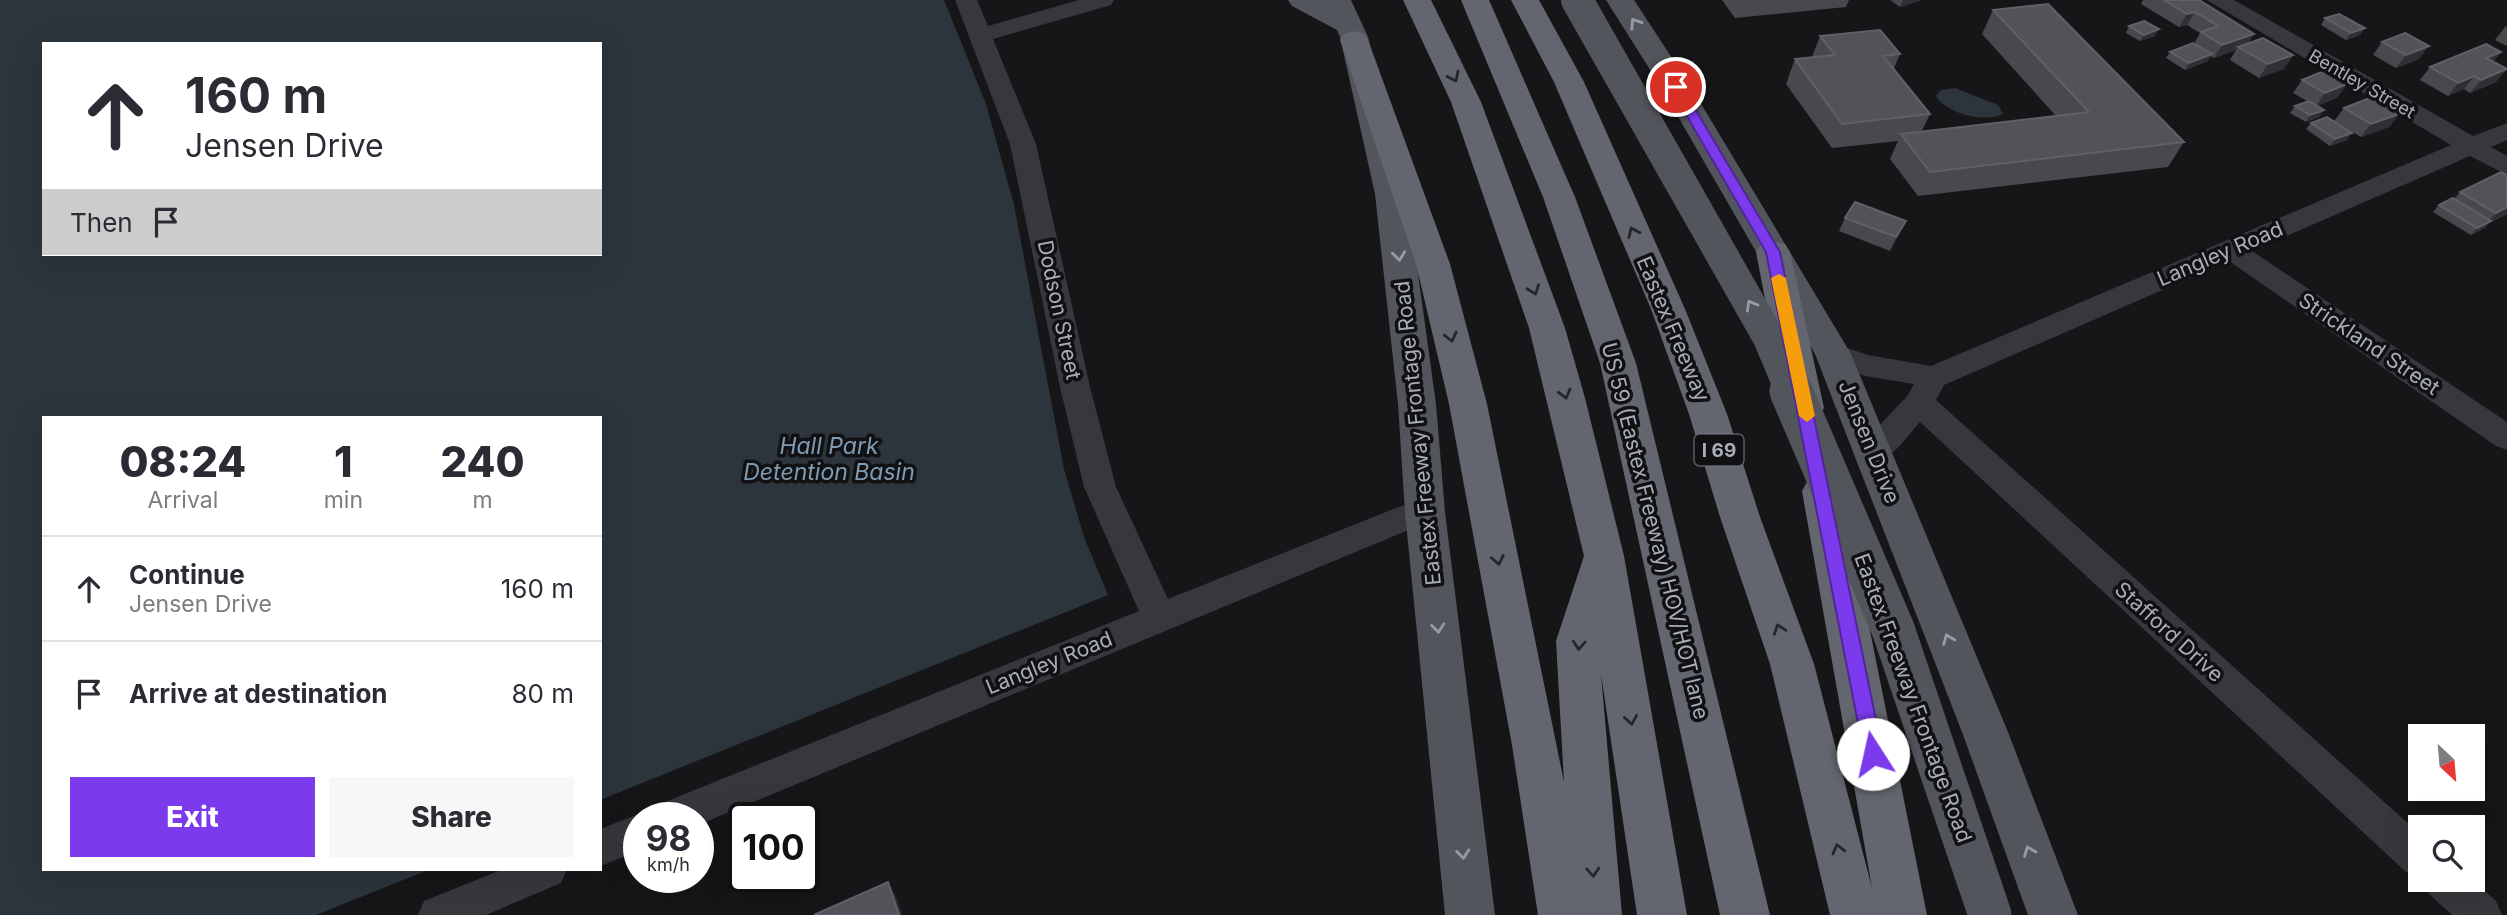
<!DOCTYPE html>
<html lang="en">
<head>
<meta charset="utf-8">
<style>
  :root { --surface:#fff; --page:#f7f7f7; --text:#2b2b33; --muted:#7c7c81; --line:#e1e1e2; --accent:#7c3aed }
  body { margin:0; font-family:Inter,sans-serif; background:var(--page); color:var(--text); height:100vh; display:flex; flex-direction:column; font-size:26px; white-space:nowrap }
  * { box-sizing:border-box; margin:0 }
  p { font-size:23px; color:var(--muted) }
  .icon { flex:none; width:38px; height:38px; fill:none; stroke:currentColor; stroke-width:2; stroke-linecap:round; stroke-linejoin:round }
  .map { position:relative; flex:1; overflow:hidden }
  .details { position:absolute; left:42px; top:416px; width:560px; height:455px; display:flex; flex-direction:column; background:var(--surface); border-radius:0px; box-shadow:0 7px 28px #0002 }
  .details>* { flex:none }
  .banner { position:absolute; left:42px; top:42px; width:560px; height:214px; border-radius:0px; box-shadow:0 7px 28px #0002; background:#fff; color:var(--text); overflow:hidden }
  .needle { width:46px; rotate:154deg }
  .tools { position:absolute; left:2408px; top:724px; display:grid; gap:14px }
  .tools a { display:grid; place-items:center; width:77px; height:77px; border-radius:0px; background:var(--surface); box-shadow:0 7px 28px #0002; font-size:35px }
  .speed { position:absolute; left:623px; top:802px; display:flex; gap:14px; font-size:35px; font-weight:700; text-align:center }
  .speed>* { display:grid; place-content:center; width:91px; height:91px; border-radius:50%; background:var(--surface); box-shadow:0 7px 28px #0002; line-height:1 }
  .speed small { font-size:18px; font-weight:400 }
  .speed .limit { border:4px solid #111; border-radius:10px; background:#fff; color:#111 }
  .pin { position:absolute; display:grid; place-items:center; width:60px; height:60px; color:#fff; margin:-30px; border:4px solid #fff; border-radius:50%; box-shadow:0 2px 7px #0007 }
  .me { position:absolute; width:77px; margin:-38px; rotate:350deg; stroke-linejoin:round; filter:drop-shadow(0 0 5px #0008) }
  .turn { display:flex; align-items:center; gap:24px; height:147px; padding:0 28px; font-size:32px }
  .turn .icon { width:91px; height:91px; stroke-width:2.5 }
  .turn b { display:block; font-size:49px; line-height:60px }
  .then { display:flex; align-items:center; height:66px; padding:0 28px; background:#0003; gap:14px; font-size:26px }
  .eta { display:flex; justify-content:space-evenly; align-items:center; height:119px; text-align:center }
  .eta b { font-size:42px; font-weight:800; line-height:49px }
  .primary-button { display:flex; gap:14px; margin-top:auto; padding:14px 28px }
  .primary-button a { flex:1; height:80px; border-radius:0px; background:var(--accent); color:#fff; font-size:28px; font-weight:800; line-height:80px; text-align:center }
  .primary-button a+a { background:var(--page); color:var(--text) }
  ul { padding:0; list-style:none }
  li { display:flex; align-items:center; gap:21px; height:105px; padding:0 28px; border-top:2px solid var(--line) }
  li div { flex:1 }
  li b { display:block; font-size:26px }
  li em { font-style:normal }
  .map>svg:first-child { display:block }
</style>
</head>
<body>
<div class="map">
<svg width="2507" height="915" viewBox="0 0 2507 915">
  <rect width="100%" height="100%" fill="#161618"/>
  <path fill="#2c353c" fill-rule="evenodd" d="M0 0H944L986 104 1014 205 1064 469 1084 537 1108 595 600 800V418H44V870H428L316 915H0ZM44 44H600V254H44Z
    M1955 88 1998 105 2003 114C1984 123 1947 114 1936 96L1941 90Z"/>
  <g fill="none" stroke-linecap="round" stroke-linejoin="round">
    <path fill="#37383d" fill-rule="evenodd" d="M955 0H977L988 26 1079 0H1114L1111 5 993 39 1036 144 1090 387 1116 487 1168 599 1396 508 1425 499 1437 503 1441 512 1437 521 1406 531 698 825V817H655L660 804 1139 611 1084 487 1060 387 1010 144Z
      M2207 0H2234L2473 136 2507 123V140L2491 147 2507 156V175L2470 156 2252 251 2507 422V450L2496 446 2229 261 1944 385 1936 400 2420 834V878L2406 872 1920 422C1904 439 1888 469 1862 460L1857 452 1862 444 1908 395 1914 384 1865 376 1823 361 1818 354 1823 347 1833 343 1868 355 1931 366 2451 145Z
      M639 814 648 817H639V851L600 866V829Z
      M501 870H567L561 883 486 915H418L424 901Z
      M2423 880H2473L2496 901 2502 915H2452L2429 894Z"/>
    <path fill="#53555c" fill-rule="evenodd" d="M1288 0H1351L1368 37 1407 194 1436 404 1445 512 1495 915H1445L1405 512 1398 404 1375 194 1340 37 1337 30 1292 6Z
      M1606 0H1634L1691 87 1851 354 2008 732 2078 915H2028L1962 732 1815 354 1661 87Z"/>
    <path fill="#63666e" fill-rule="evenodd" d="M1403 0H1431L1481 102 1565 328 1585 398 1624 556 1687 915H1637L1601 674 1622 915H1538L1512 745 1449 404 1416 264 1340 40 1344 34 1354 31 1364 34 1368 40 1450 264 1487 404 1564 782 1556 641 1584 556 1529 328 1451 102Z
      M1461 0H1489L1575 197 1636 363 1770 915H1720L1600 363 1543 197Z
      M1511 0H1539L1584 82 1685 309 1727 414 1760 517 1814 664 1872 888 1802 491 1808 480 1822 476 1836 480 1842 491 1927 915H1830L1770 664 1720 517 1689 414 1651 309 1554 82Z
      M1773 241 1785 244 1790 252 1824 408 1818 418 1805 422 1792 418 1786 408 1756 252 1761 244Z"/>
    <path stroke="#53555c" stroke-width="32" d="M1577 0 1769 338 1792 393"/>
    <path stroke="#53555c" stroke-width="43" d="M1791 391 1893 629 1990 915"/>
  </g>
  <path fill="#47494d" d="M1722 0H1849L1846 7 1735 18Z
    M1890 0H1921L1900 7Z
    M2143 0H2199L2249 43 2293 55 2284 69 2259 78 2230 60 2236 50 2214 58 2210 56 2208 61 2185 70 2166 58 2170 52 2194 44 2200 33 2187 25 2179 27 2141 4Z
    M1993 10 2184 142 2168 167 1918 196 1890 159 1898 141 1832 148 1786 84 1795 59 1812 57 1820 36 1900 54 1894 68 1930 114 1922 131 2056 116 1982 34Z
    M2325 18 2365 28 2360 35 2346 40 2321 25Z
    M2129 26 2155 36 2140 41 2126 33Z
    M2507 26V46L2495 40 2505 27Z
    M2382 42 2419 59 2396 68 2373 55Z
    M2493 62 2496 82 2470 93 2464 89 2448 96 2420 80 2430 67Z
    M2302 80 2338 97 2317 106 2324 110 2319 117 2306 122 2290 113 2295 106 2307 101 2293 93Z
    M2344 108 2399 114 2389 127 2361 137 2334 121Z
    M2311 123 2347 140 2330 146 2306 129Z
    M2460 192 2507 214 2489 223 2485 228 2471 235 2433 212 2439 205 2454 199Z
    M1845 218 1906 221 1890 251 1839 231Z"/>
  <path fill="#2f3033" d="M1903 0H1921L1900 7Z
    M2195 12 2187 25 2179 27 2187 14Z
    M2365 28 2360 35 2346 40 2351 33Z
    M2159 29 2155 36 2140 41 2144 35Z
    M2254 34 2246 47H2238L2236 50 2214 58 2222 45Z
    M2429 46 2419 59 2396 68 2406 55Z
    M2501 52 2491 65 2486 58Z
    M2212 54 2208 61 2185 70 2189 63Z
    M2293 55 2284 69 2259 78 2268 64Z
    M2507 69 2496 82 2470 93 2481 80Z
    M2474 76 2464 89 2448 96 2458 83Z
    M2347 84 2338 97 2316 106 2325 93Z
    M2324 110 2319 117 2306 122 2310 115Z
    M2399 114 2389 127 2361 137 2371 124Z
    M2352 133 2347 140 2330 146 2335 139Z
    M2507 207V214L2489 223 2485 228 2471 235 2477 228 2486 224 2496 213Z
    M1906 221 1899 234 1890 251 1896 237Z
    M888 882 896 897 902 915H899Z"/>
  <path fill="#525359" stroke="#5f6168" stroke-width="2" d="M2164 0H2199L2254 34 2222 45 2201 32 2218 26 2195 12 2187 14Z
    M2048 4 2184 142 1930 172 1901 134 2089 112 1993 10Z
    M2339 14 2365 28 2351 33 2325 18Z
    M2144 21 2159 29 2144 35 2129 26Z
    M1880 30 1900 54 1883 56 1930 114 1842 124 1795 59 1835 55 1820 36Z
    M2405 33 2429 46 2406 55 2382 42Z
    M2263 38 2293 55 2268 64 2238 47Z
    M2193 43 2212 54 2189 63 2170 52Z
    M2486 44 2501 52 2486 58 2507 69 2481 80 2474 76 2458 83 2430 67Z
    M2324 71 2347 84 2325 93 2302 80Z
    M2372 97 2399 114 2371 124 2344 108Z
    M2309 101 2324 110 2310 115 2295 106Z
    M2327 117 2352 133 2335 139 2311 123Z
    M2501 172 2507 175V207L2496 213 2460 192Z
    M2453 198 2491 221 2477 228 2439 205Z
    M1855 202 1906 221 1896 237 1845 218Z
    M888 882 899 915H814Z"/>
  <defs><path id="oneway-chevron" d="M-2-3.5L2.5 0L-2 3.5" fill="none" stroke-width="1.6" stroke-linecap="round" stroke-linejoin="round" transform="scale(1.75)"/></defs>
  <g stroke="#979ba6">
    <use href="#oneway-chevron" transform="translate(1635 23) rotate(-123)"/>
    <use href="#oneway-chevron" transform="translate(1399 256) rotate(83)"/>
    <use href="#oneway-chevron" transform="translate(1751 305) rotate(-119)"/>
    <use href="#oneway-chevron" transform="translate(1438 628) rotate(84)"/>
    <use href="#oneway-chevron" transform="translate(1948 639) rotate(-112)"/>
    <use href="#oneway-chevron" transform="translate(2029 851) rotate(-111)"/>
    <use href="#oneway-chevron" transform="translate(1463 854) rotate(84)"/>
  </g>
  <g stroke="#26262a">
    <use href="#oneway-chevron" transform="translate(1454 77) rotate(65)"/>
    <use href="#oneway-chevron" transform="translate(1633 232) rotate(-114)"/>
    <use href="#oneway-chevron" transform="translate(1534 290) rotate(70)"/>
    <use href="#oneway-chevron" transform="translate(1451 337) rotate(76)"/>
    <use href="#oneway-chevron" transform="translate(1565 394) rotate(75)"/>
    <use href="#oneway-chevron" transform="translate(1498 560) rotate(79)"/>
    <use href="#oneway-chevron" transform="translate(1779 629) rotate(-109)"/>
    <use href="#oneway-chevron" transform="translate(1579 645) rotate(94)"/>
    <use href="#oneway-chevron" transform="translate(1631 720) rotate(81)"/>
    <use href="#oneway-chevron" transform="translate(1838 849) rotate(-104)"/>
    <use href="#oneway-chevron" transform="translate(1593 872) rotate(86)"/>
  </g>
  <path fill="#7c3aed" stroke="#51269a" stroke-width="2" d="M1676 83 1682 87 1780 252 1883 754 1880 760 1873 763 1867 760 1864 754 1766 252 1670 87Z"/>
  <path fill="#f59e0b" d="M1779 274 1786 278 1815 416 1807 422 1799 416 1771 278Z"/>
  <g text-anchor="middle" stroke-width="7" stroke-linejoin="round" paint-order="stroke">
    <g font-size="18" fill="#a8adb8" stroke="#111113">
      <text transform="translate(2362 84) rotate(30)" y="6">Bentley Street</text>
    </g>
    <rect fill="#111113" stroke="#7b7e86" stroke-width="2" x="1694.5" y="434.5" width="49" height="31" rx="5"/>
    <g font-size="19" font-weight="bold" fill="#a8adb8">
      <text x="1719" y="457">I 69</text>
    </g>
    <g font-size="21" fill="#a8adb8" stroke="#111113">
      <text transform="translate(2220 254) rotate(-23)" y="7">Langley Road</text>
      <text transform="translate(1059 310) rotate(78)" y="7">Dodson Street</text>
      <text transform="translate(1673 329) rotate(67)" y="7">Eastex Freeway</text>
      <text transform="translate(2369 344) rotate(34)" y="7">Strickland Street</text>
      <text transform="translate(1418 433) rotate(-96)" y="7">Eastex Freeway Frontage Road</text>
      <text transform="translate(1869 442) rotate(68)" y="7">Jensen Drive</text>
      <text transform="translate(1655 531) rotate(76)" y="7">US 59 (Eastex Freeway) HOV/HOT lane</text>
      <text transform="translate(2169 632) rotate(42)" y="7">Stafford Drive</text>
      <text transform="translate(1049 663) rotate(-22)" y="7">Langley Road</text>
      <text transform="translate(1913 698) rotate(70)" y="7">Eastex Freeway Frontage Road</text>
    </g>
    <g font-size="23" font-style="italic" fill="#7f9bb3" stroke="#111113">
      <text x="829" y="454">Hall Park<tspan x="829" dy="26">Detention Basin</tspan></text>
    </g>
  </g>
</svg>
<div class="tools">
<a><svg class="needle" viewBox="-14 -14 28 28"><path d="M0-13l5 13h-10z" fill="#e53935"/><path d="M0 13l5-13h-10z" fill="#7c7c81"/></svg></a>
<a><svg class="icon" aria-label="search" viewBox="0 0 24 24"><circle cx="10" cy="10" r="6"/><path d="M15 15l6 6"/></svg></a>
</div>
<div class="speed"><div>98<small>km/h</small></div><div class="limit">100</div></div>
<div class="pin" style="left:1676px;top:87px;background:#d93025"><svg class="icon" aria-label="arrive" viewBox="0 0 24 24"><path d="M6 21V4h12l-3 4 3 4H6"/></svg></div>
<svg class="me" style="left:1873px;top:754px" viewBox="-20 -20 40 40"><circle r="19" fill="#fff"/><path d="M0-13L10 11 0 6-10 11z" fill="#7c3aed"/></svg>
<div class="banner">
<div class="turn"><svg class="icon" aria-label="ahead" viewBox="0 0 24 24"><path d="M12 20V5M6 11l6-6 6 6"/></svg><div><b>160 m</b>Jensen Drive</div></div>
<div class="then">Then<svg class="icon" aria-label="arrive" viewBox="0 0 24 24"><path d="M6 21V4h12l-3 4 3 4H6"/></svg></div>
</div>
<section class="details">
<div class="eta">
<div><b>08:24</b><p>Arrival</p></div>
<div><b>1</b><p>min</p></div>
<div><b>240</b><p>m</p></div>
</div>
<ul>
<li><svg class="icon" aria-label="ahead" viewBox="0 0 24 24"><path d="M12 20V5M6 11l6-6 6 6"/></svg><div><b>Continue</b><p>Jensen Drive</p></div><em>160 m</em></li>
<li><svg class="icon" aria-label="arrive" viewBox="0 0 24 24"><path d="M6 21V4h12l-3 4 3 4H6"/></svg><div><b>Arrive at destination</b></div><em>80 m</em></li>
</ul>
<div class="primary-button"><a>Exit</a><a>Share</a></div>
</section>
</div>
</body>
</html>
